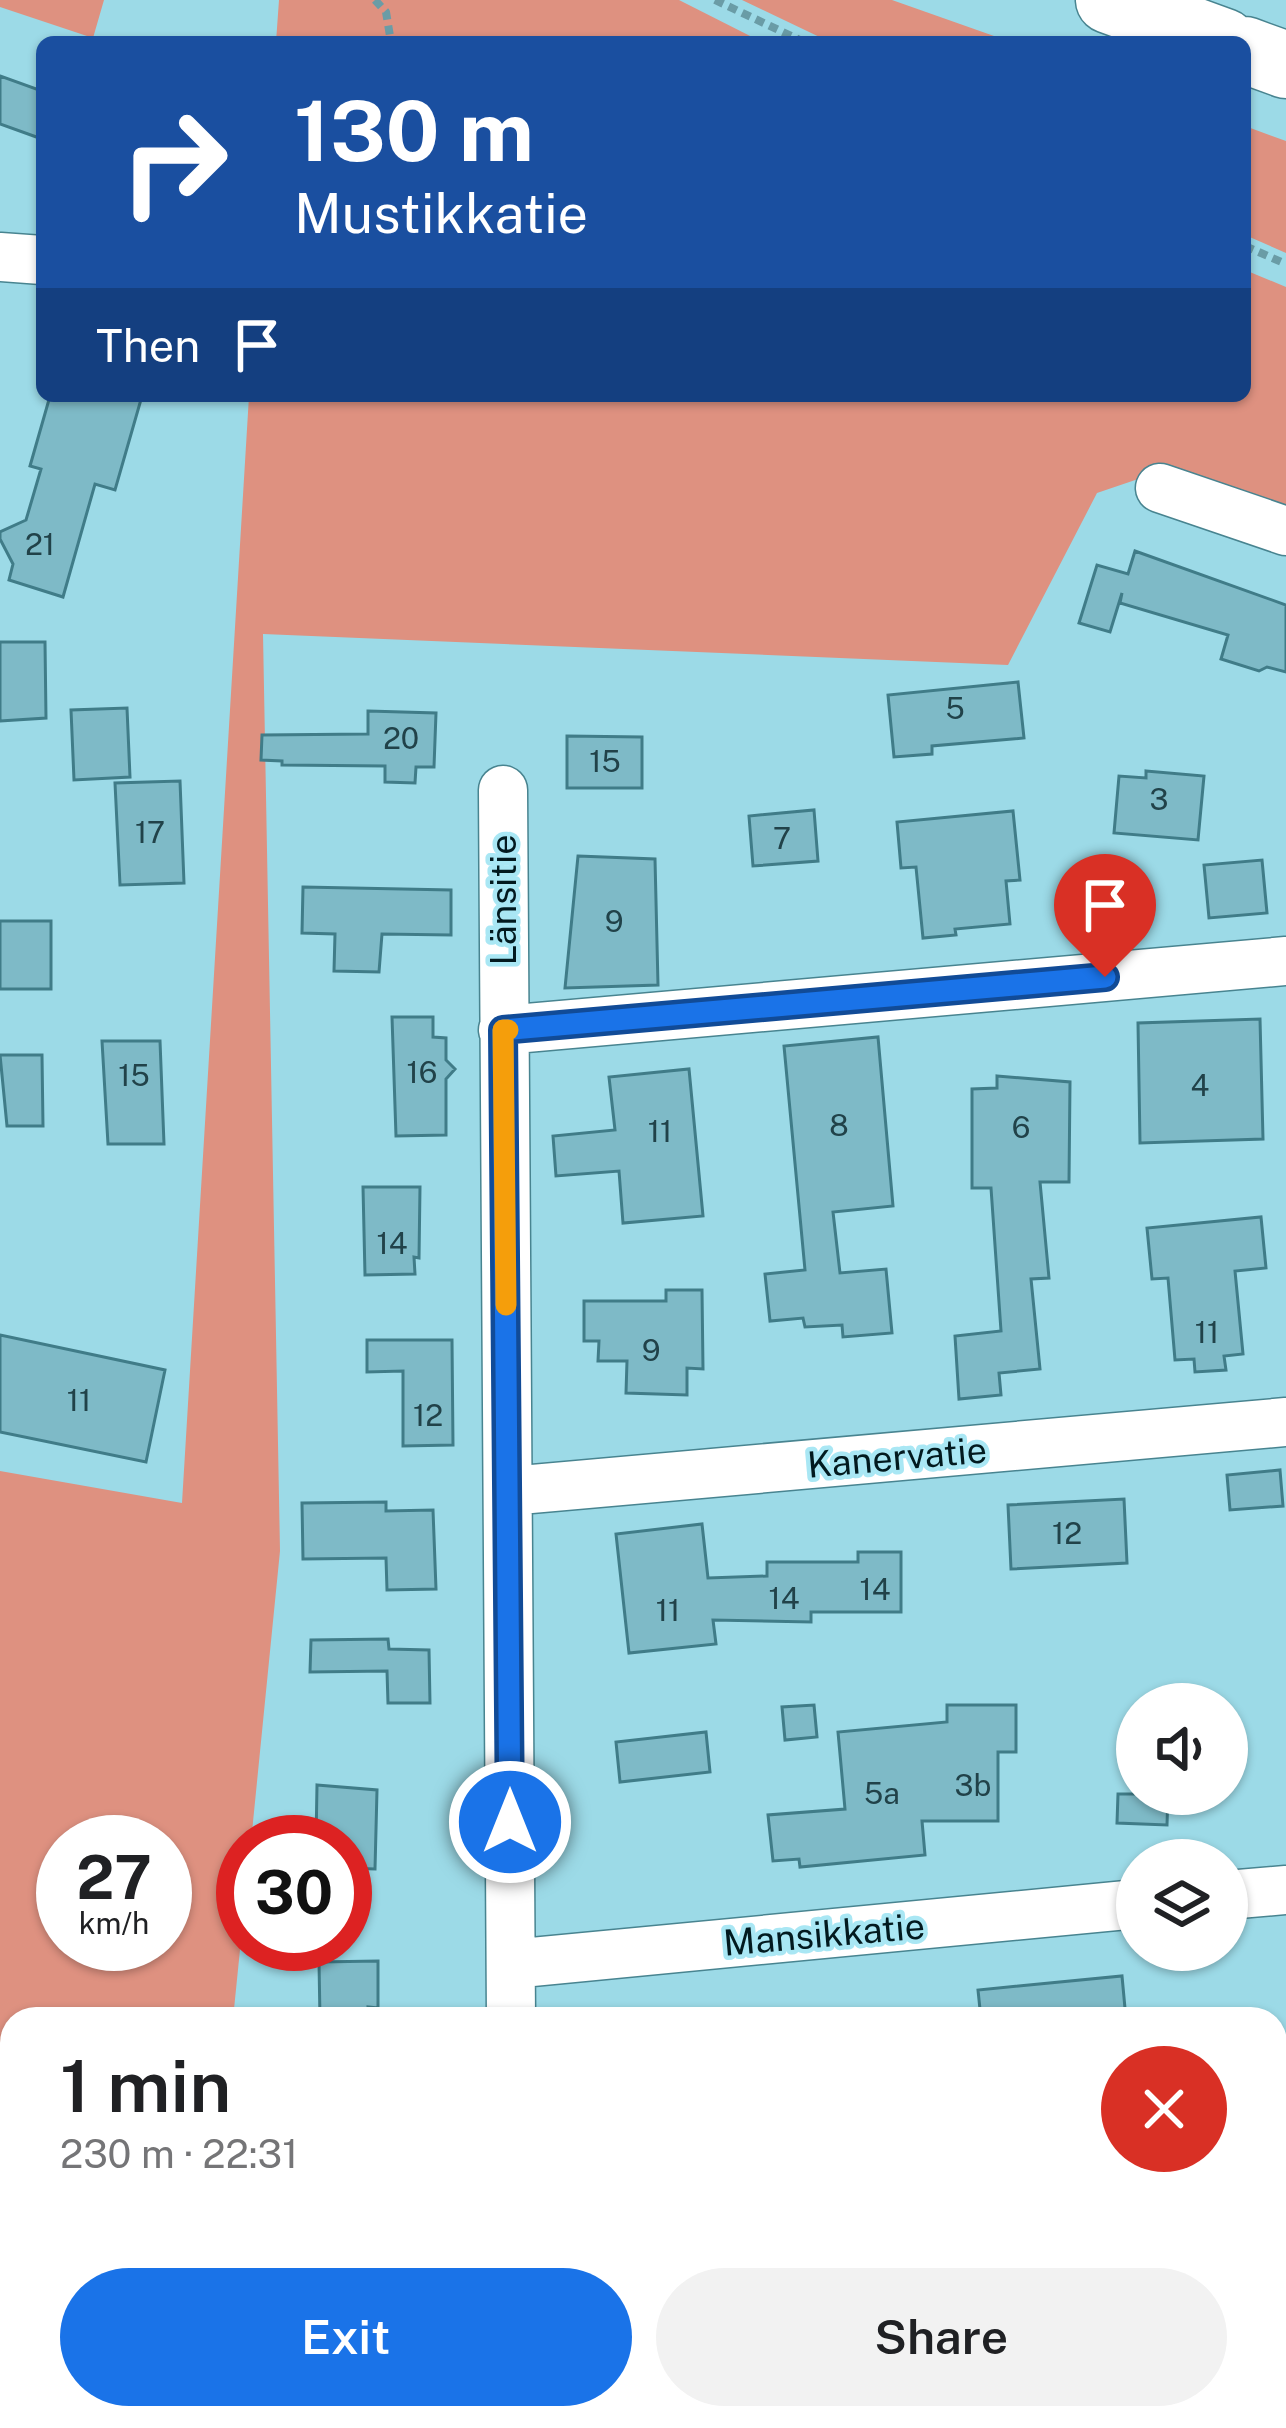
<!DOCTYPE html>
<html lang="en">
<head>
<meta charset="utf-8">
<style>
  :root { --surface:#fff; --page:#f2f2f2; --text:#202124; --muted:#757577; --accent:#1a73e8 }
  body { margin:0; font-family:"Public Sans",sans-serif; background:var(--page); color:var(--text); height:100vh; display:flex; flex-direction:column; font-size:45px; white-space:nowrap }
  * { box-sizing:border-box; margin:0 }
  p { font-size:39px; color:var(--muted) }
  .icon { flex:none; width:66px; height:66px; fill:none; stroke:currentColor; stroke-width:2; stroke-linecap:round; stroke-linejoin:round }
  .map { position:relative; flex:1; overflow:hidden }
  .side { position:absolute; left:0px; top:2007px; width:1287px; height:423px; display:flex; flex-direction:column; background:var(--surface); border-radius:36px 36px 0 0; box-shadow:0 3px 9px #0004 }
  .side>* { flex:none }
  .top-card { position:absolute; left:36px; top:36px; width:1215px; height:366px; border-radius:18px; box-shadow:0 3px 9px #0004; background:#1a4fa0; color:#fff; overflow:hidden }
  .fabs { position:absolute; left:1116px; top:1683px; display:grid; gap:24px }
  .fabs a { display:grid; place-items:center; width:132px; height:132px; border-radius:50%; background:var(--surface); box-shadow:0 3px 9px #0004; font-size:60px }
  .speed { position:absolute; left:36px; top:1815px; display:flex; gap:24px; font-size:60px; font-weight:700; text-align:center }
  .speed>* { display:grid; place-content:center; width:156px; height:156px; border-radius:50%; background:var(--surface); box-shadow:0 3px 9px #0004; line-height:1 }
  .speed small { font-size:30px; font-weight:400 }
  .speed .limit { border:18px solid #d22; background:#fff; color:#111 }
  .pin { position:absolute; display:grid; place-items:center; width:102px; height:102px; color:#fff; margin:-123px -51px; border-radius:50% 50% 50% 0; rotate:-45deg; box-shadow:0 0 12px #0007 }
  .pin .icon { rotate:45deg }
  .me { position:absolute; width:132px; margin:-66px; rotate:0deg; stroke-linejoin:round; filter:drop-shadow(0 0 9px #0008) }
  .turn { display:flex; align-items:center; gap:42px; height:252px; padding:0 60px; font-size:54px }
  .turn .icon { width:156px; height:156px; stroke-width:2.5 }
  .turn b { display:block; font-size:84px; line-height:102px }
  .then { display:flex; align-items:center; height:114px; padding:0 60px; background:#0003; gap:24px; font-size:45px }
  .round { display:grid; place-items:center; flex:none; width:126px; height:126px; border-radius:63px; background:var(--page) }
  .headline { display:flex; align-items:center; justify-content:space-between; height:204px; padding:0 60px }
  h1 { font-size:72px; font-weight:600; line-height:90px }
  .primary-button { display:flex; gap:24px; margin-top:auto; padding:24px 60px }
  .primary-button a { flex:1; height:138px; border-radius:72px; background:var(--accent); color:#fff; font-size:48px; font-weight:600; line-height:138px; text-align:center }
  .primary-button a+a { background:var(--page); color:var(--text) }
  .map>svg:first-child { display:block }
</style>
</head>
<body>
<div class="map">
<svg width="1286" height="2428" viewBox="0 0 1286 2428">
  <rect width="100%" height="100%" fill="#9cdae7"/>
  <path fill="#de9180" fill-rule="evenodd" d="M0 0H104L93 38 0 7Z
    M279 0H679L762 42H276Z
    M742 0H892L1011 42H830Z
    M1245 126 1286 141V253L1245 235Z
    M1245 270 1286 287V518L1147 476 1097 493 1008 665 263 634 280 1551 251 1842H243V1920L233 2019H12V2297L0 2294V1471L182 1503 249 396H1245ZM63 1842H165V1944H63Z"/>
  <path fill="#7ebac7" stroke="#407c88" stroke-width="3" d="M0 76 42 91V139L0 124Z
    M50 396H142L115 490 95 484 63 597 9 580 13 564 0 539V532L26 520 41 469 30 466Z
    M1135 551 1286 605V672L1267 667 1259 671 1221 659 1228 635 1120 603 1122 593 1110 632 1079 623 1097 565 1128 574Z
    M0 642H45L46 718 0 721Z
    M1018 682 1024 738 932 746V754L894 757 888 695Z
    M127 708 130 777 74 780 71 710Z
    M368 711 436 713 434 767H416L415 783 385 782V766L282 765V761L261 760 262 735 368 734Z
    M567 736 642 737V788H567Z
    M1146 771 1204 776 1198 840 1114 833 1119 776 1146 778Z
    M180 781 184 883 120 885 115 783Z
    M814 810 818 861 753 866 749 816Z
    M1013 811 1020 880 1006 881 1010 924 955 929 956 935 923 938 916 867 901 868 897 822Z
    M578 856 655 859 658 985 565 988Z
    M1262 860 1267 913 1209 918 1204 865Z
    M303 887 451 890V935L382 934 379 972 334 971 335 934 302 933Z
    M0 921H51V989H0Z
    M392 1017H433V1037L446 1038V1060L455 1069 446 1079V1135L396 1136Z
    M1260 1019 1263 1139 1140 1143 1138 1023Z
    M878 1037 893 1206 833 1212 840 1273 886 1269 892 1333 843 1337 842 1325 805 1327 803 1318 770 1321 765 1274 805 1270 784 1046Z
    M102 1041H160L164 1144H108Z
    M0 1055H42L43 1126H7Z
    M689 1069 703 1216 623 1223 619 1171 556 1176 553 1136 615 1130 609 1077Z
    M997 1076 1070 1082 1069 1182H1040L1049 1278 1031 1279 1040 1369 999 1373 1001 1395 959 1399 955 1336 1001 1331 991 1188H972V1089L997 1088Z
    M363 1187H420L419 1258 414 1257 415 1274 365 1275Z
    M1261 1217 1266 1268 1235 1271 1243 1354 1224 1356 1226 1370 1195 1372 1194 1359 1175 1360 1168 1278 1152 1279 1147 1228Z
    M666 1290H702L703 1369 687 1368V1395L626 1393 627 1361H598L599 1341H584V1301H666Z
    M0 1335 165 1370 146 1462 0 1432Z
    M367 1340H452L453 1445 403 1446V1371L367 1372Z
    M1280 1470 1283 1506 1230 1510 1227 1475Z
    M1124 1499 1127 1563 1011 1569 1008 1505Z
    M386 1502V1511L433 1510 436 1589 387 1590 386 1558 303 1559 302 1503Z
    M702 1524 708 1578 767 1576V1562H858V1552H901V1612H811V1622L713 1620 716 1644 629 1653 616 1534Z
    M388 1639 389 1649 429 1650 430 1703H388L387 1671 310 1672 311 1640Z
    M814 1705 817 1737 785 1740 782 1707Z
    M947 1705H1016V1752H998V1821H922L925 1855 800 1867 799 1859 773 1861 768 1815 845 1809 838 1732 947 1722Z
    M706 1732 710 1772 620 1782 616 1742Z
    M317 1785 377 1790 375 1869 345 1868V1842H316Z
    M1118 1794H1168L1167 1825 1117 1823Z
    M378 1961V2008L368 2007V2019H320L319 1962Z
    M1122 1976 1126 2019H981L978 1990Z"/>
  <g fill="none" stroke-linecap="round" stroke-linejoin="round">
    <g stroke="#488490" stroke-width="51">
      <path id="minor" d="M0 257 42 260
        M1160 488 1286 531
        M503 790 511 2019
        M503 1030 1286 961
        M508 1491 1286 1422
        M1227 1895 1286 1890
        M511 1964 1137 1904
        M1275 2363 1286 2362
        M489 2428 608 2418"/>
    </g>
    <g stroke="#488490" stroke-width="69">
      <path id="highway" d="M1109 0 1224 42
        M1245 50 1286 65"/>
    </g>
    <path stroke="#6a9ca6" stroke-width="8" stroke-dasharray="9 6" stroke-linecap="butt" d="M375 0 386 12 391 42
      M715 0 804 42
      M1245 246 1286 264
      M0 2147 12 2145
      M235 2428V2418"/>
    <use href="#minor" stroke="#fff" stroke-width="48"/>
    <use href="#highway" stroke="#fff" stroke-width="66"/>
  </g>
  <g fill="none" stroke-linecap="round" stroke-linejoin="round">
    <g stroke="#114b97" stroke-width="30">
      <path id="route" d="M510 1822 503 1030 1105 977"/>
    </g>
    <use href="#route" stroke="#1a73e8" stroke-width="21"/>
    <path stroke="#f59e0b" stroke-width="21" d="M506 1305 503 1030H508"/>
  </g>
  <g text-anchor="middle" stroke-width="9" stroke-linejoin="round" paint-order="stroke">
    <g font-size="30" fill="#214249">
      <text x="40" y="555">21</text>
      <text x="955" y="719">5</text>
      <text x="401" y="749">20</text>
      <text x="605" y="772">15</text>
      <text x="1159" y="810">3</text>
      <text x="150" y="843">17</text>
      <text x="782" y="849">7</text>
      <text x="614" y="932">9</text>
      <text x="422" y="1083">16</text>
      <text x="134" y="1086">15</text>
      <text x="1200" y="1096">4</text>
      <text x="839" y="1136">8</text>
      <text x="1021" y="1138">6</text>
      <text x="660" y="1142">11</text>
      <text x="392" y="1254">14</text>
      <text x="1207" y="1343">11</text>
      <text x="651" y="1361">9</text>
      <text x="79" y="1411">11</text>
      <text x="428" y="1426">12</text>
      <text x="1067" y="1544">12</text>
      <text x="875" y="1600">14</text>
      <text x="784" y="1609">14</text>
      <text x="668" y="1621">11</text>
      <text x="973" y="1796">3b</text>
      <text x="882" y="1804">5a</text>
    </g>
    <g font-size="36" fill="#021a1f" stroke="#a9e7f4">
      <text transform="translate(503 900) rotate(-90)" y="13">Länsitie</text>
      <text transform="translate(897 1457) rotate(-5)" y="13">Kanervatie</text>
      <text transform="translate(824 1934) rotate(-5)" y="13">Mansikkatie</text>
    </g>
  </g>
</svg>
<div class="fabs">
<a><svg class="icon" aria-label="sound" viewBox="0 0 24 24"><path d="M4 9h4l5-4v14l-5-4H4zM17 9q2 3 0 6"/></svg></a>
<a><svg class="icon" aria-label="layers" viewBox="0 0 24 24"><path d="M12 4l9 5-9 5-9-5zM3 14l9 5 9-5"/></svg></a>
</div>
<div class="speed"><div>27<small>km/h</small></div><div class="limit">30</div></div>
<div class="pin" style="left:1105px;top:977px;background:#d93025"><svg class="icon" aria-label="arrive" viewBox="0 0 24 24"><path d="M6 21V4h12l-3 4 3 4H6"/></svg></div>
<svg class="me" style="left:510px;top:1822px" viewBox="-20 -20 40 40"><circle r="17" fill="#1a73e8" stroke="#fff" stroke-width="3"/><path d="M0-11L8 9 0 5-8 9z" fill="#fff"/></svg>
<div class="top-card">
<div class="turn"><svg class="icon" aria-label="right" viewBox="0 0 24 24"><path d="M7 20v-9h11M14 6l5 5-5 5"/></svg><div><b>130 m</b>Mustikkatie</div></div>
<div class="then">Then<svg class="icon" aria-label="arrive" viewBox="0 0 24 24"><path d="M6 21V4h12l-3 4 3 4H6"/></svg></div>
</div>
<section class="side">
<div class="headline"><div><h1>1 min</h1><p>230 m · 22:31</p></div><a class="round" style="background:#d93025;color:#fff"><svg class="icon" aria-label="close" viewBox="0 0 24 24"><path d="M6 6l12 12M18 6L6 18"/></svg></a></div>
<div class="primary-button"><a>Exit</a><a>Share</a></div>
</section>
</div>
</body>
</html>
